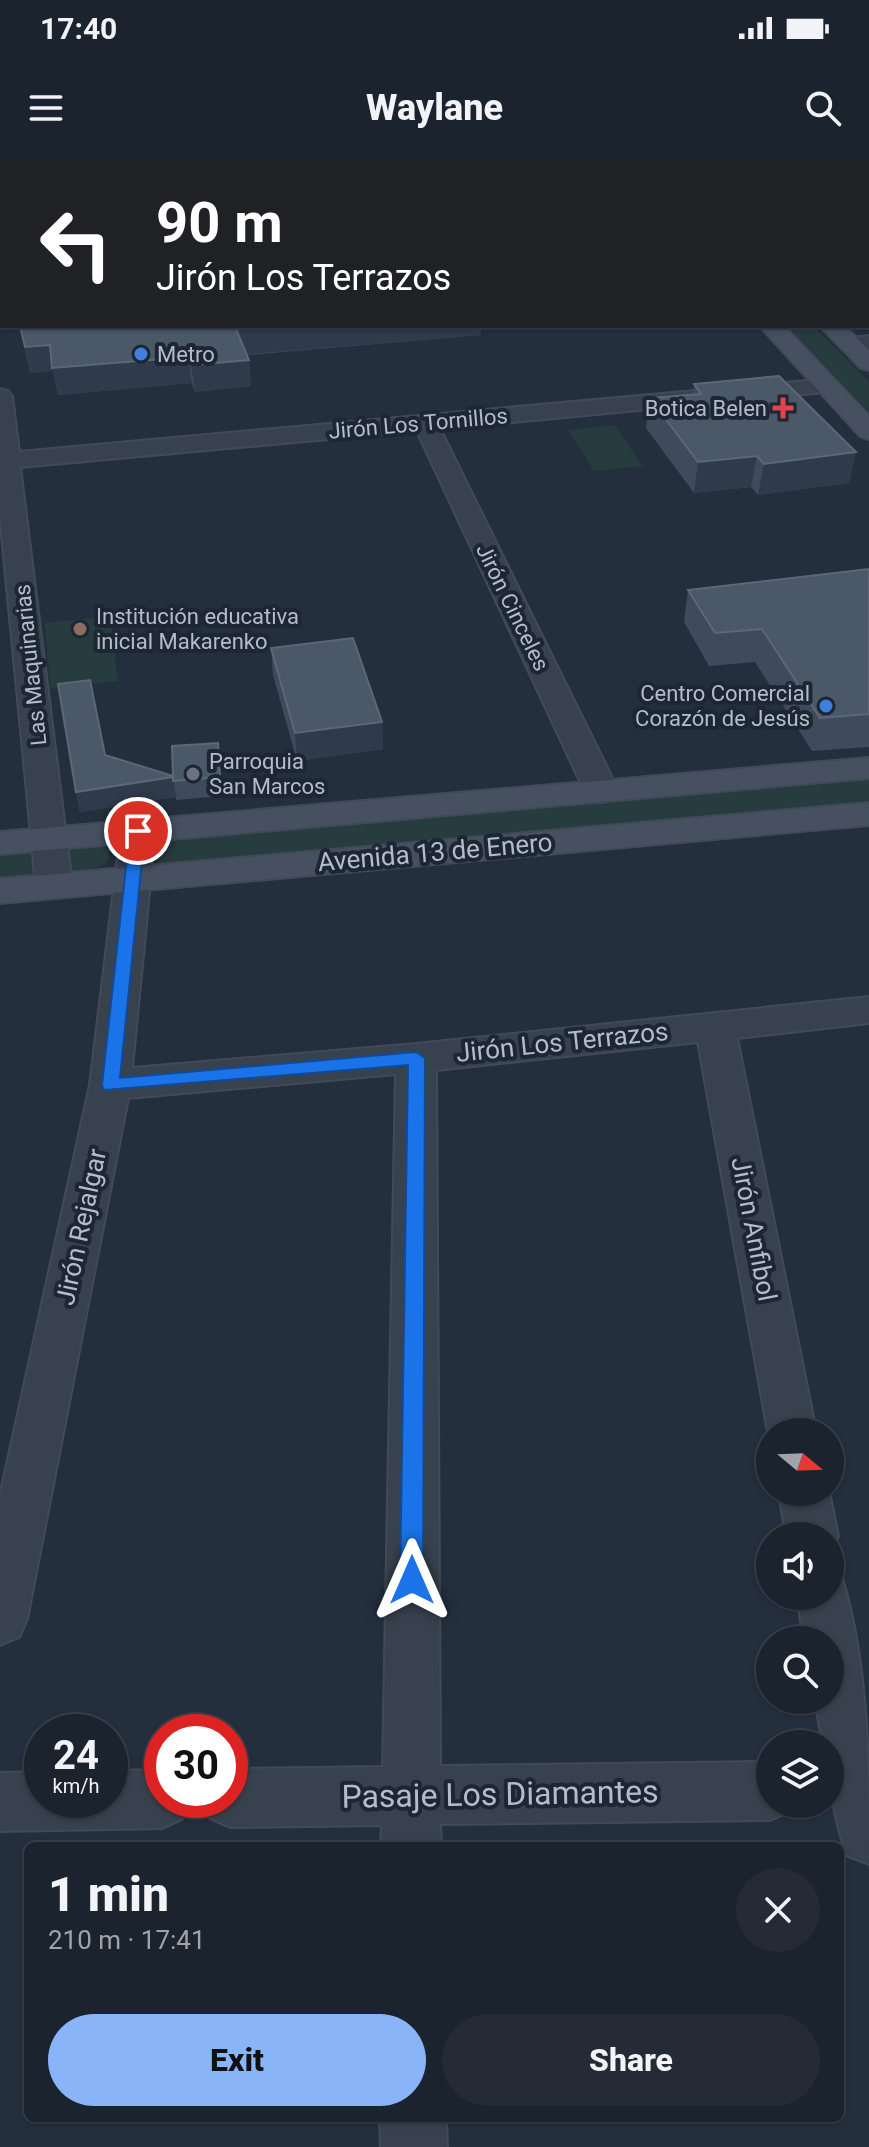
<!DOCTYPE html>
<html lang="en">
<head>
<meta charset="utf-8">
<style>
  :root { --surface:#1b232e; --page:#242b36; --text:#f1f3f6; --muted:#a0a4aa; --line:#39404a; --accent:#8ab4f8 }
  body { margin:0; font-family:Roboto,sans-serif; background:var(--page); color:var(--text); height:100vh; display:flex; flex-direction:column; font-size:30px; white-space:nowrap }
  * { box-sizing:border-box; margin:0 }
  p { font-size:26px; color:var(--muted) }
  .icon { flex:none; width:44px; height:44px; fill:none; stroke:currentColor; stroke-width:2; stroke-linecap:round; stroke-linejoin:round }
  .map { position:relative; flex:1; overflow:hidden }
  .details { position:absolute; left:24px; top:1682px; width:820px; height:280px; display:flex; flex-direction:column; background:var(--surface); border-radius:12px; box-shadow:0 2px 6px #0004,0 0 0 2px var(--line) }
  .details>* { flex:none }
  .banner { position:absolute; left:0px; top:0px; width:870px; height:168px; box-shadow:0 2px 6px #0004,0 0 0 2px var(--line); background:#202124; color:#fff; overflow:hidden }
  .needle { width:52px; rotate:109deg }
  .controls { position:absolute; left:756px; top:1258px; display:grid; gap:16px }
  .controls a { display:grid; place-items:center; width:88px; height:88px; border-radius:50%; background:var(--surface); box-shadow:0 2px 6px #0004,0 0 0 2px var(--line); font-size:40px }
  .speed { position:absolute; left:24px; top:1554px; display:flex; gap:16px; font-size:40px; font-weight:700; text-align:center }
  .speed>* { display:grid; place-content:center; width:104px; height:104px; border-radius:50%; background:var(--surface); box-shadow:0 2px 6px #0004,0 0 0 2px var(--line); line-height:1 }
  .speed small { font-size:20px; font-weight:400 }
  .speed .limit { border:12px solid #d22; background:#fff; color:#111 }
  .pin { position:absolute; display:grid; place-items:center; width:68px; height:68px; color:#fff; margin:-34px; border:4px solid #fff; border-radius:50%; box-shadow:0 2px 8px #0007 }
  .me { position:absolute; width:88px; margin:-44px; rotate:0deg; stroke-linejoin:round; filter:drop-shadow(0 0 6px #0008) }
  .turn { display:flex; align-items:center; gap:28px; height:168px; padding:0 24px; font-size:36px }
  .turn .icon { width:104px; height:104px; stroke-width:2.5 }
  .turn b { display:block; font-size:56px; line-height:68px }
  .round { display:grid; place-items:center; flex:none; width:84px; height:84px; border-radius:42px; background:var(--page) }
  .summary { display:flex; align-items:center; justify-content:space-between; height:136px; padding:0 24px }
  h1 { font-size:48px; font-weight:800; line-height:60px }
  .button { display:flex; gap:16px; margin-top:auto; padding:16px 24px }
  .button a { flex:1; height:92px; border-radius:48px; background:var(--accent); color:#111; font-size:32px; font-weight:800; line-height:92px; text-align:center }
  .button a+a { background:var(--page); color:var(--text) }
  .status { display:flex; justify-content:space-between; align-items:center; height:56px; padding:0 40px; background:var(--surface); direction:ltr }
  .status svg { height:22px; fill:currentColor }
  header { display:flex; justify-content:space-between; align-items:center; height:104px; padding:0 24px; background:var(--surface); font-size:36px; font-weight:800 }
  .map>svg:first-child { display:block }
</style>
</head>
<body>
<div class="status"><b>17:40</b><svg viewBox="0 0 49 12"><path d="M0 12V9h3v3zM5 12V6h3v6zM10 12V3h3v9zM15 12V0h3v12zM26 1h20v11H26zM47 4h2v5h-2z"/></svg></div>
<header><svg class="icon" aria-label="menu" viewBox="0 0 24 24"><path d="M4 6h16M4 12h16M4 18h16"/></svg>Waylane<svg class="icon" aria-label="search" viewBox="0 0 24 24"><circle cx="10" cy="10" r="6"/><path d="M15 15l6 6"/></svg></header>
<div class="map">
<svg width="869" height="1987" viewBox="0 0 869 1987">
  <rect width="100%" height="100%" fill="#242f3e"/>
  <path fill="#263c3f" d="M787 166H813L869 222V252Z
    M615 265 643 306 594 311 568 270Z
    M110 456 118 521 50 529 45 463Z
    M869 617V646L159 708 153 683 156 678Z
    M99 683 109 689V698C99 711 84 714 69 709L64 690 70 686Z
    M38 687 41 712 34 719 0 723V689Z"/>
  <g fill="none" stroke-linecap="round" stroke-linejoin="round">
    <g stroke="#414a57" stroke-width="4">
      <path id="lane" d="M0 101H2V107H0Z"/>
    </g>
    <g stroke="#414a57" stroke-width="4">
      <path id="street" d="M868 15H869V25H868Z
        M868 87H869V99H868Z
        M869 176V190L851 191 840 184 843 179Z
        M828 219 836 221 840 226 836 231 440 269 619 632 614 639 602 642 590 639 585 632 417 271 20 307 72 725 67 733 54 736 41 733 36 725 0 355V229L8 231 12 236 19 292Z
        M138 660 150 664 155 671 132 908 416 884 869 837V863L737 878 816 1272H770V1277L768 1272 698 882 436 910 440 1606 770 1602V1644H793L790 1651 770 1660 440 1664 441 1686H381L382 1665 230 1667 210 1658 202 1640H230V1609L383 1607 396 914 128 938 27 1459 19 1477 0 1485V1336L90 925 121 671 126 664Z
        M779 1332H829L838 1376 830 1393V1376H786Z
        M830 1413 842 1418C869 1507 869 1610 869 1704L848 1696C833 1660 830 1623 830 1584H823L815 1540H830V1480H804L797 1436H830Z
        M162 1610V1640H191L182 1659 162 1668 0 1671V1613L42 1612V1640H110V1611Z
        M380 1958H446L447 1987H381Z"/>
    </g>
    <g stroke="#414a57" stroke-width="4">
      <path id="secondary" d="M607 0H626L627 2H608Z
        M649 0H668L669 2H650Z
        M2 25V37L0 38V26Z
        M760 166H784L869 256V279L860 276Z
        M820 166H844L869 190V210L861 208Z
        M869 598V618L0 694V672Z
        M869 643V665L0 743V719Z"/>
    </g>
    <g stroke="#414a57" stroke-width="4">
      <path id="primary" d="M0 0H12L2 2V5Z
        M246 0H290L245 2Z"/>
    </g>
    <use href="#lane" fill="#38414e" fill-rule="evenodd"/>
    <use href="#street" fill="#38414e" fill-rule="evenodd"/>
    <use href="#secondary" fill="#465061" fill-rule="evenodd"/>
    <use href="#primary" fill="#56606e" fill-rule="evenodd"/>
  </g>
  <path fill="#3f4b5c" d="M314 0H599L600 2H316Z
    M693 0H773L775 2H696Z
    M20 166 481 175 247 195 249 200 251 226 195 232 192 223 58 235 53 211 30 213Z
    M694 224 856 292 849 323 758 335 751 327 694 333 646 268 650 238 693 235Z
    M869 409V587L812 591 755 502 709 506 684 462 688 430Z
    M271 488 382 562 383 589 297 601 273 515Z
    M105 595 173 616 220 602 223 636 176 640V637L80 652 76 632Z"/>
  <path fill="#2f3b4b" d="M88 0H162V2H88Z
    M276 166H481V175L239 195 236 169Z
    M50 185 188 197 192 223 58 235 53 211 30 213 25 187Z
    M249 200 251 226 195 232 191 205Z
    M856 292 849 323 758 335 764 304Z
    M757 296 751 327 694 333 698 302Z
    M382 562 383 589 297 601 295 573Z
    M218 583 220 602 223 636 220 617Z
    M173 617 176 637 80 652 76 632Z"/>
  <path fill="#4b5868" stroke="#5c6777" stroke-width="2" d="M53 0H89L90 2H54Z
    M331 0H599L600 2H333Z
    M711 0H773L775 2H713Z
    M20 166H276L236 169 249 200 191 205 188 197 52 208 50 185 25 187Z
    M779 216 856 292 764 304 757 296 698 302 650 238 701 234 694 224Z
    M869 409V554L820 558 762 469 715 473 688 430Z
    M353 478 382 562 295 573 271 488Z
    M90 520 105 595 173 616 172 586 218 583 220 617 173 621V617L76 632 58 524Z"/>
  <path fill="#1a73e8" stroke="#114b97" stroke-width="2" d="M138 666 145 671 120 918 416 892 425 898 423 1420 420 1428 412 1431 404 1428 400 1420 408 905 104 930 102 925 130 671Z"/>
  <g fill="#3f7fe0" stroke="#1d2633" stroke-width="3">
    <circle cx="141" cy="194" r="8"/>
    <circle cx="826" cy="546" r="8"/>
  </g>
  <path fill="#e0444e" stroke="#1d2633" stroke-width="3" d="M779 236h8v8h8v8h-8v8h-8v-8h-8v-8h8z"/>
  <circle fill="#8d6e63" stroke="#1d2633" stroke-width="3" cx="80" cy="469" r="8"/>
  <circle fill="#6b7280" stroke="#1d2633" stroke-width="3" cx="193" cy="614" r="8"/>
  <g text-anchor="middle" stroke-width="8" stroke-linejoin="round" paint-order="stroke">
    <g font-size="22" fill="#b4bcc9" stroke="#1d2633" text-anchor="start">
      <text x="157" y="202">Metro</text>
      <text x="767" y="256" text-anchor="end">Botica Belen</text>
      <text x="96" y="464">Institución educativa<tspan x="96" dy="25">inicial Makarenko</tspan></text>
      <text x="810" y="541" text-anchor="end">Centro Comercial<tspan x="810" dy="25">Corazón de Jesús</tspan></text>
      <text x="209" y="609">Parroquia<tspan x="209" dy="25">San Marcos</tspan></text>
    </g>
    <g font-size="22" fill="#b4bcc9" stroke="#1d2633">
      <text transform="translate(418 263) rotate(-5)" y="8">Jirón Los Tornillos</text>
      <text transform="translate(513 447) rotate(64)" y="8">Jirón Cinceles</text>
      <text transform="translate(30 505) rotate(-96)" y="8">Las Maquinarias</text>
    </g>
    <g font-size="26" fill="#b4bcc9" stroke="#1d2633">
      <text transform="translate(435 692) rotate(-5)" y="9">Avenida 13 de Enero</text>
      <text transform="translate(562 882) rotate(-6)" y="9">Jirón Los Terrazos</text>
      <text transform="translate(81 1067) rotate(-78)" y="9">Jirón Rejalgar</text>
      <text transform="translate(754 1069) rotate(79)" y="9">Jirón Anfibol</text>
    </g>
    <g font-size="32" fill="#b4bcc9" stroke="#1d2633">
      <text transform="translate(500 1634) rotate(-1)" y="11">Pasaje Los Diamantes</text>
    </g>
  </g>
</svg>
<div class="controls">
<a><svg class="needle" viewBox="-14 -14 28 28"><path d="M0-13l5 13h-10z" fill="#e53935"/><path d="M0 13l5-13h-10z" fill="#a0a4aa"/></svg></a>
<a><svg class="icon" aria-label="sound" viewBox="0 0 24 24"><path d="M4 9h4l5-4v14l-5-4H4zM17 9q2 3 0 6"/></svg></a>
<a><svg class="icon" aria-label="search" viewBox="0 0 24 24"><circle cx="10" cy="10" r="6"/><path d="M15 15l6 6"/></svg></a>
<a><svg class="icon" aria-label="layers" viewBox="0 0 24 24"><path d="M12 4l9 5-9 5-9-5zM3 14l9 5 9-5"/></svg></a>
</div>
<div class="speed"><div>24<small>km/h</small></div><div class="limit">30</div></div>
<div class="pin" style="left:138px;top:671px;background:#d93025"><svg class="icon" aria-label="arrive" viewBox="0 0 24 24"><path d="M6 21V4h12l-3 4 3 4H6"/></svg></div>
<svg class="me" style="left:412px;top:1420px" viewBox="-20 -20 40 40"><path d="M0-17L14 15 0 8-14 15z" fill="#1a73e8" stroke="#fff" stroke-width="4"/></svg>
<div class="banner">
<div class="turn"><svg class="icon" aria-label="left" viewBox="0 0 24 24"><path d="M17 20v-9H6M10 6l-5 5 5 5"/></svg><div><b>90 m</b>Jirón Los Terrazos</div></div>
</div>
<section class="details">
<div class="summary"><div><h1>1 min</h1><p>210 m · 17:41</p></div><a class="round"><svg class="icon" aria-label="close" viewBox="0 0 24 24"><path d="M6 6l12 12M18 6L6 18"/></svg></a></div>
<div class="button"><a>Exit</a><a>Share</a></div>
</section>
</div>
</body>
</html>
